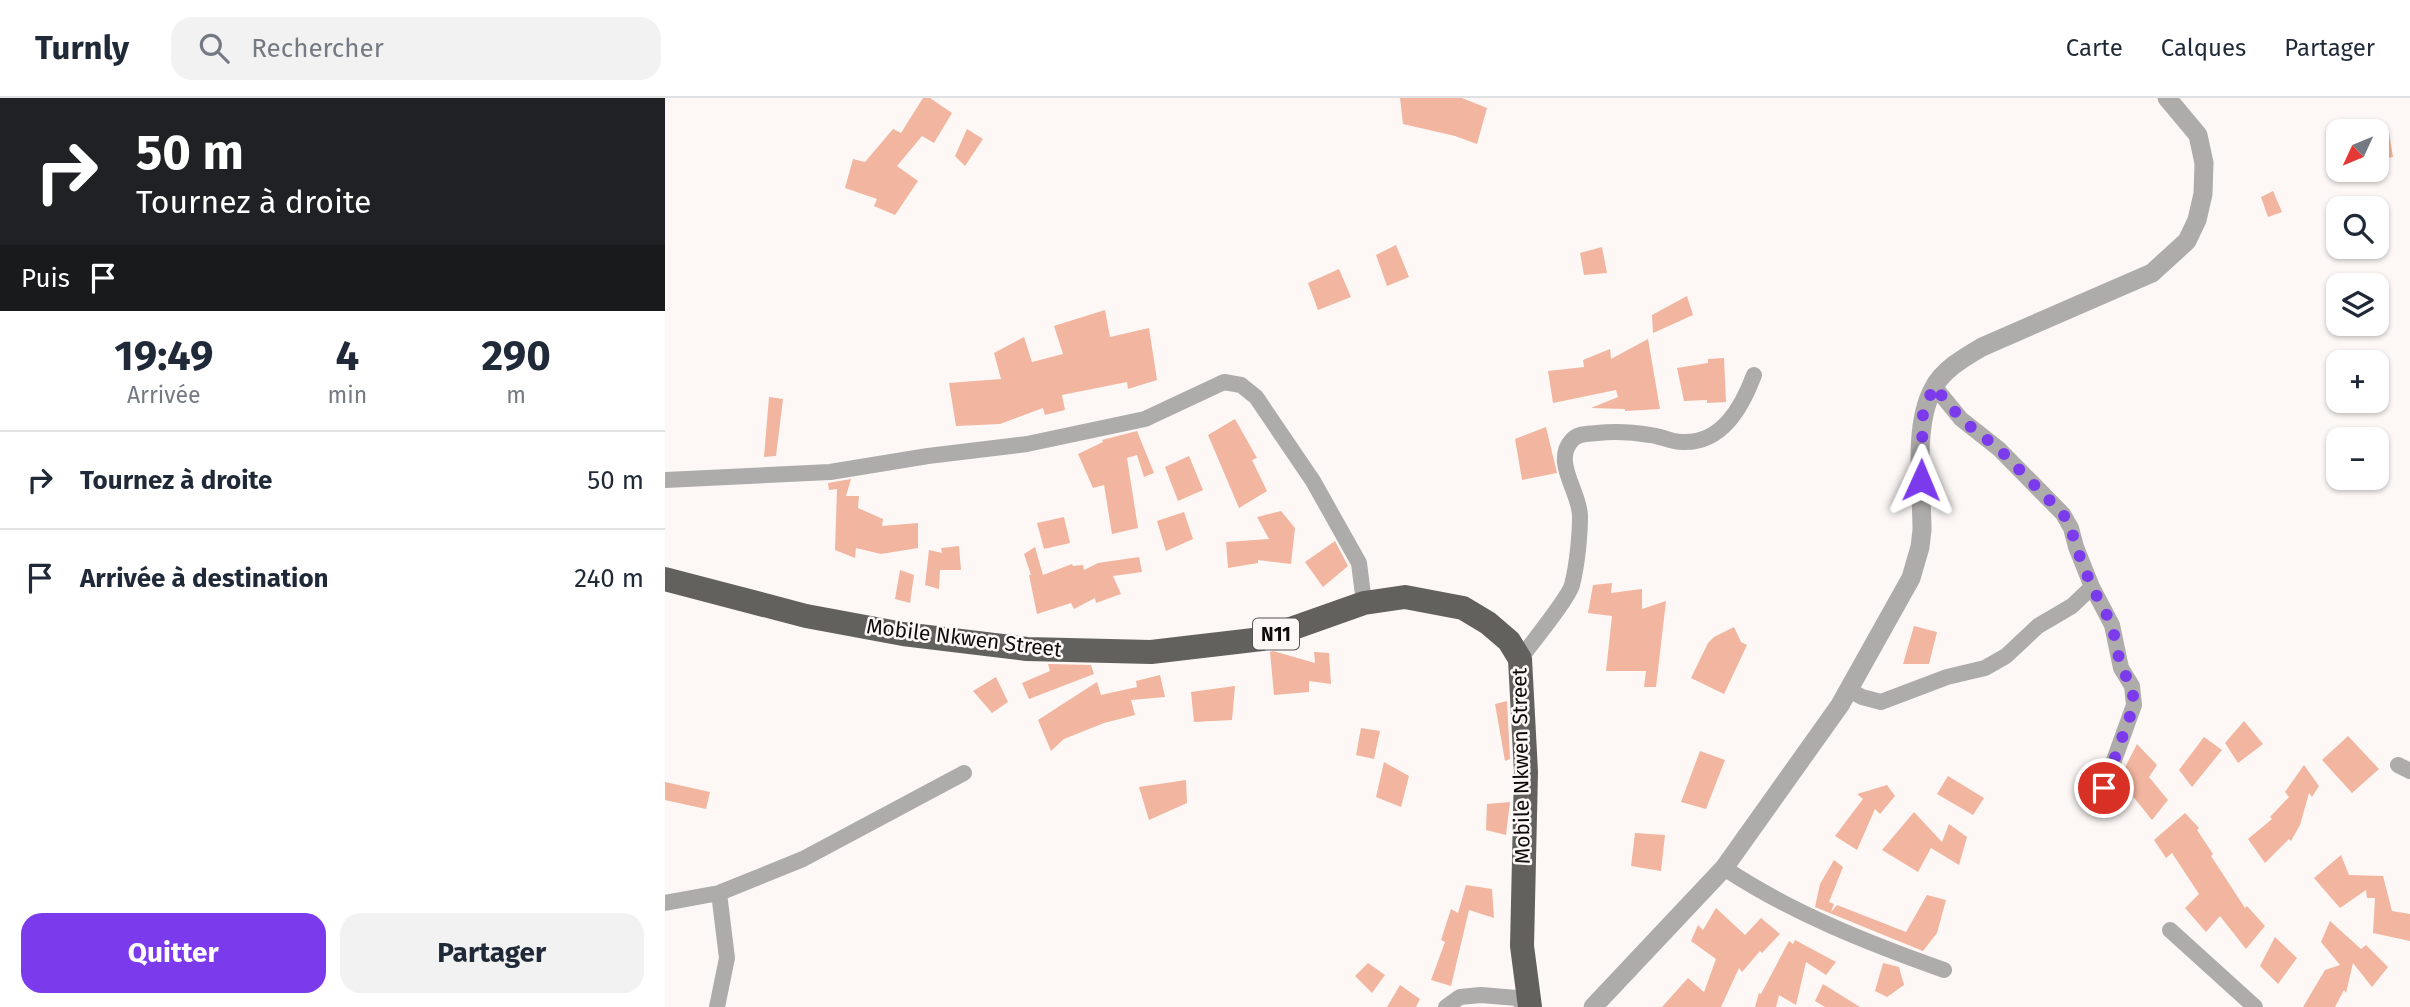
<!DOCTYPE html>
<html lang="fr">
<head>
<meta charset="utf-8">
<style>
  :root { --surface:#fff; --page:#f2f2f3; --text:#1f2937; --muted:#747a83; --line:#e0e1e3; --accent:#7c3aed }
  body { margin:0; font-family:"Fira Sans",sans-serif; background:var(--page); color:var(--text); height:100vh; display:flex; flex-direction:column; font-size:26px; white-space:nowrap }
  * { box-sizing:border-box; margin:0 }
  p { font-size:23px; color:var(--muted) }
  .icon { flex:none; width:38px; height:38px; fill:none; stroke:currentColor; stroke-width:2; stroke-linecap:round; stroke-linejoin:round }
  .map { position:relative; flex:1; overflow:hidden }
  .sheet { display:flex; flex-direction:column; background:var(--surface); width:665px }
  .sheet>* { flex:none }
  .top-card { background:#202124; color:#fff; overflow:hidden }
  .needle { width:46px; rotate:226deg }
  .tools { position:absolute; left:1661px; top:21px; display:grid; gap:14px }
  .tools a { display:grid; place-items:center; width:63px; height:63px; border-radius:14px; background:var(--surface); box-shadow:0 2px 5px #0004; font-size:35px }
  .pin { position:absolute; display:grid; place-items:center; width:60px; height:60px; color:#fff; margin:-30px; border:4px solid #fff; border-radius:50%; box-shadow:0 2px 7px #0007 }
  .me { position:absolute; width:77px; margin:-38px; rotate:1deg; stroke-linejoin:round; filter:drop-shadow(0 0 5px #0008) }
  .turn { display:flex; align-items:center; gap:24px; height:147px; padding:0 21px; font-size:32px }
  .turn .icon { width:91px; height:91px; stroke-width:2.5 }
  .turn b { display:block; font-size:49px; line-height:60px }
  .then { display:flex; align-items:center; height:66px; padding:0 21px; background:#0003; gap:14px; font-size:26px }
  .eta { display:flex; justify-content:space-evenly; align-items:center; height:119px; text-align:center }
  .eta b { font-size:42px; font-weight:700; line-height:49px }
  .primary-button { display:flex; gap:14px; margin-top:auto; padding:14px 21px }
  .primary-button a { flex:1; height:80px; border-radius:21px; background:var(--accent); color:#fff; font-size:28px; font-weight:700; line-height:80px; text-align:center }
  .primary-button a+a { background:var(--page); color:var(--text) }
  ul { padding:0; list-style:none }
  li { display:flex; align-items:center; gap:21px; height:98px; padding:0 21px; border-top:2px solid var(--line) }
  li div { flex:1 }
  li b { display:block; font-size:26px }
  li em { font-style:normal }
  header { display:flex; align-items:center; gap:42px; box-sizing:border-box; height:98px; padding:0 35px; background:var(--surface); border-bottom:2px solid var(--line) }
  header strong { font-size:33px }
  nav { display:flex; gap:38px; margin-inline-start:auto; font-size:24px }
  .search { width:490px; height:63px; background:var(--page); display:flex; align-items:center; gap:18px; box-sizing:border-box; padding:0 24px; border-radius:21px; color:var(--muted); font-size:26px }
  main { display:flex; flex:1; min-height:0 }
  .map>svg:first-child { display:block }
</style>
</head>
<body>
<header>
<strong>Turnly</strong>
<div class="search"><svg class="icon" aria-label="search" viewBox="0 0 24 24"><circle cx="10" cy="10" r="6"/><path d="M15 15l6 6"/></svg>Rechercher</div>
<nav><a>Carte</a><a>Calques</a><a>Partager</a></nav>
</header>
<main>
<section class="sheet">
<div class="top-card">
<div class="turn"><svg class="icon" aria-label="right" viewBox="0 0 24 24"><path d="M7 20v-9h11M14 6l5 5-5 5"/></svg><div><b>50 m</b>Tournez à droite</div></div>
<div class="then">Puis<svg class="icon" aria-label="arrive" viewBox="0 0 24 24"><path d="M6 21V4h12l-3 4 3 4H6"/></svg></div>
</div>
<div class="eta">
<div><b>19:49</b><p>Arrivée</p></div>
<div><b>4</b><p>min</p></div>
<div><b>290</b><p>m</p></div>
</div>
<ul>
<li><svg class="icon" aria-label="right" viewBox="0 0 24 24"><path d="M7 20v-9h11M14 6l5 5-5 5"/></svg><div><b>Tournez à droite</b></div><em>50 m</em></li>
<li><svg class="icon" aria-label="arrive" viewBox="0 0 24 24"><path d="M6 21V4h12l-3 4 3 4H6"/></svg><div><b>Arrivée à destination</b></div><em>240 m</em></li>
</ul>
<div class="primary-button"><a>Quitter</a><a>Partager</a></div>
</section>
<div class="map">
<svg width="1745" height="909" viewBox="0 0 1745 909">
  <rect width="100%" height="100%" fill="#fdf8f6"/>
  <path fill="#f2b59f" d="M258 0H265L287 15 269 45 257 38 232 68 253 83 230 117 209 108 212 101 180 90 188 61 200 64 228 31 236 35Z
    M735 0H797L822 10 812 46 790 38 738 26Z
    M1723 29 1728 59 1712 62V31Z
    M302 31 318 41 300 68 290 58Z
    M1608 93 1617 114 1603 119 1596 99Z
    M731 147 744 179 722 188 711 157Z
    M937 149 942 175 919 177 915 155Z
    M674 171 686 199 653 212 643 185Z
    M1022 198 1028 217 988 235 987 217Z
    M440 212 445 239 484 230 492 282 463 291 462 284 397 297 400 312 380 317 378 310 335 326 291 328 284 285 336 281 329 255 359 239 367 264 398 256 389 228Z
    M983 241 995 311 960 313V311L926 310 953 299 951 292 888 305 883 273 919 269 918 262 945 251 946 261Z
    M1059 260 1061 304 1042 305V302L1019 303 1012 270 1043 265V261Z
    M104 299 118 301 111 358 99 359Z
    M570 321 592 360 587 362 602 393 574 410 543 337Z
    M881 329 892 375 857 382 850 341Z
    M472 333 489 375 479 379 472 357 462 360 473 430 447 436 439 387 428 390 413 356 438 344 437 342Z
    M524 358 538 392 513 403 500 369Z
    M186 381 181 398H194L193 410 218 421 217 428 253 425V450L216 456 191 450 190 460 170 452 172 391 164 392 163 385Z
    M616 413 630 430 626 466 593 462V465L563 470 561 444 604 441 592 419Z
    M519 414 528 441 501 453 492 423Z
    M399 419 405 445 379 451 372 425Z
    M670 443 683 468 658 489 640 464Z
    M294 448 296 472H275L274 491 260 487 264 452 277 455 276 450Z
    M370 449 378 477 407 466 408 468 418 467 419 472 433 465 474 459 477 474 448 478 456 496 431 505 430 500 409 511 406 505 372 516 364 477H366L359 456Z
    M235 472 249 477 245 505 230 501Z
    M947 485 946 495 977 491V511L1001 503 991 589H979L981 573H941L947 518 923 515 928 487Z
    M1249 528 1272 534 1264 566H1238Z
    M1069 529 1076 544 1082 547 1059 596 1026 580 1043 545 1049 539Z
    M608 553 650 565 649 554 664 555 666 586 644 583V594L609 597 605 554Z
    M383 566 426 567 429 576 364 601 357 585 385 573Z
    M495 577 500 599 466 602 470 617 439 625 399 641 386 653 373 622 432 584 436 597 472 589 471 583Z
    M331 579 343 604 327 615 308 593Z
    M570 588 567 622 529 624 526 594Z
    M842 603 845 661 840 663 830 606Z
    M1579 623 1598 646 1573 665 1560 645Z
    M696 630 715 633 709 661 691 657Z
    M1683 638 1714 671 1687 695 1657 662Z
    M1539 639 1557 652 1527 689 1514 672Z
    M1472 646 1492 667 1484 679 1503 702 1487 722 1454 681Z
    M1035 653 1060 662 1041 711 1016 704Z
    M719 664 744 678 736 709 711 699Z
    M1639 667 1654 688 1647 699 1644 695 1635 727 1626 743 1624 741 1600 765 1583 741 1607 721 1605 719 1624 699 1620 694Z
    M1283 678 1319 700 1308 717 1272 696Z
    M521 682 522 705 484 722 474 689Z
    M0 684 45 694 41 711 0 702Z
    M1222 687 1230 698 1215 716 1210 711 1192 752 1170 738 1198 701 1192 696Z
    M845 704 841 737 821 732 822 706Z
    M1249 714 1277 744 1284 726 1302 739 1294 767 1266 750 1253 774 1217 752Z
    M1520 715 1534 730 1532 732 1548 756 1546 758 1580 810 1582 808 1600 828 1581 851 1555 818 1541 834 1520 810 1534 796 1507 755 1501 760 1489 742Z
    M970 735 1000 737 996 773 966 768Z
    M1676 757 1684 777 1718 778 1727 813 1745 816V843L1708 835 1710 800H1702L1701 792 1675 810 1649 780Z
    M1169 762 1178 769 1164 804 1169 806 1166 814 1172 807 1241 834 1262 797 1281 802 1272 835 1258 853 1150 809 1155 786Z
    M801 787 827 791 829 820 804 812 786 888 766 882 780 844 776 842 786 811 793 815Z
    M1051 810 1080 837 1096 820 1115 836 1097 855 1095 853 1077 874 1074 870 1056 909H997L1023 880 1039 894 1051 861 1026 843 1033 827 1038 832Z
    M1665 823 1696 851 1701 847 1723 869 1707 889 1688 865 1681 895 1679 892 1670 909H1638L1660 872 1675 867 1656 844Z
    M1610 839 1632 860 1613 886 1595 868Z
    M1130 842 1171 864 1161 877 1141 864 1131 907 1114 897 1111 909H1090L1094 895 1096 896 1124 843 1128 846Z
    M703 865 720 877 707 895 690 878Z
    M1218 865 1234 869 1239 887 1222 899 1210 893Z
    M1158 886 1195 909H1160L1150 903Z
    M735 887 755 901 751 909H722Z"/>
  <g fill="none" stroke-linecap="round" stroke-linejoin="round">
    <path stroke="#adacaa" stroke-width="16" d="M1269 288 1296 321 1334 351 1398 416 1406 430 1411 449 1427 489 1447 527 1456 570 1467 588 1469 607 1439 690
      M0 382 165 374 263 358 362 346 480 321 559 284 576 287 591 299 648 383 694 465 699 505
      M855 561C865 547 903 501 907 487 912 468 915 438 915 418 915 394 887 364 907 342 913 335 924 336 932 335 949 333 968 334 985 337 996 338 1006 344 1017 344 1057 346 1077 309 1089 277
      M1184 592 1197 599 1216 604 1282 579 1320 570 1341 558 1373 528 1407 508 1427 489
      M1733 667 1745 673
      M1059 770C1127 815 1203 845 1279 872
      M0 805 54 795 138 761 299 675
      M1505 832 1590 909
      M52 909 62 860 54 795
      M781 909 795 899 816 897 852 900 860 909"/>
    <path stroke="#adacaa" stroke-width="19" d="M928 909 1059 770 1175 607 1246 480 1255 449 1257 432C1257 390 1248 328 1268 291 1277 272 1300 259 1317 249L1487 175 1522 143 1532 122 1538 96 1539 65 1533 37 1502 0"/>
    <path stroke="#62615e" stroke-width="24" d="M0 481 141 518 238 536 362 551 486 554 597 541 699 505 740 499 798 510 823 525 844 543 855 561 861 674 857 848 865 909"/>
  </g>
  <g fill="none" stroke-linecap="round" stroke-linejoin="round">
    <path stroke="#7c3aed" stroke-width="12" stroke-dasharray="0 21.6" d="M1256 382 1258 315 1269 288 1296 321 1334 351 1398 416 1406 430 1411 449 1427 489 1447 527 1456 570 1467 588 1469 607 1439 690"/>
  </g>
  <g text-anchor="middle" stroke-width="5" stroke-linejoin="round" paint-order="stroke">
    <rect fill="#fdf8f6" stroke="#565352" stroke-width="2" x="588" y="520.5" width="46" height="31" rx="5"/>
    <g font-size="19" font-weight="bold" fill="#0e0c0b">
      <text x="611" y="543">N11</text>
    </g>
    <g font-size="21" fill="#0e0c0b" stroke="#fdf8f6">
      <text transform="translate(299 540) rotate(7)" y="7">Mobile Nkwen Street</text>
      <text transform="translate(856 668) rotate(-91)" y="7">Mobile Nkwen Street</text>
    </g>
  </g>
</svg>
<div class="tools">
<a><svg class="needle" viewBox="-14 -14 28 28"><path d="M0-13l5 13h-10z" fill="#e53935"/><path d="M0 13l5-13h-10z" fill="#747a83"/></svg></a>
<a><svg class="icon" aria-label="search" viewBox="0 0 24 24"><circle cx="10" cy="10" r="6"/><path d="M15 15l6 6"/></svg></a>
<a><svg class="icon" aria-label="layers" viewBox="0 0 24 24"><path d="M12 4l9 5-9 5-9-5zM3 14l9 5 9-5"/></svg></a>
<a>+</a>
<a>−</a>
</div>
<div class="pin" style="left:1439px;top:690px;background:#d93025"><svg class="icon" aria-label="arrive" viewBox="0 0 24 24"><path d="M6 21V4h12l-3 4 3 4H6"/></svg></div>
<svg class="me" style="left:1256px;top:382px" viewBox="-20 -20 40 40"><path d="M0-17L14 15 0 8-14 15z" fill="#7c3aed" stroke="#fff" stroke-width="4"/></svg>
</div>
</main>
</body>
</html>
